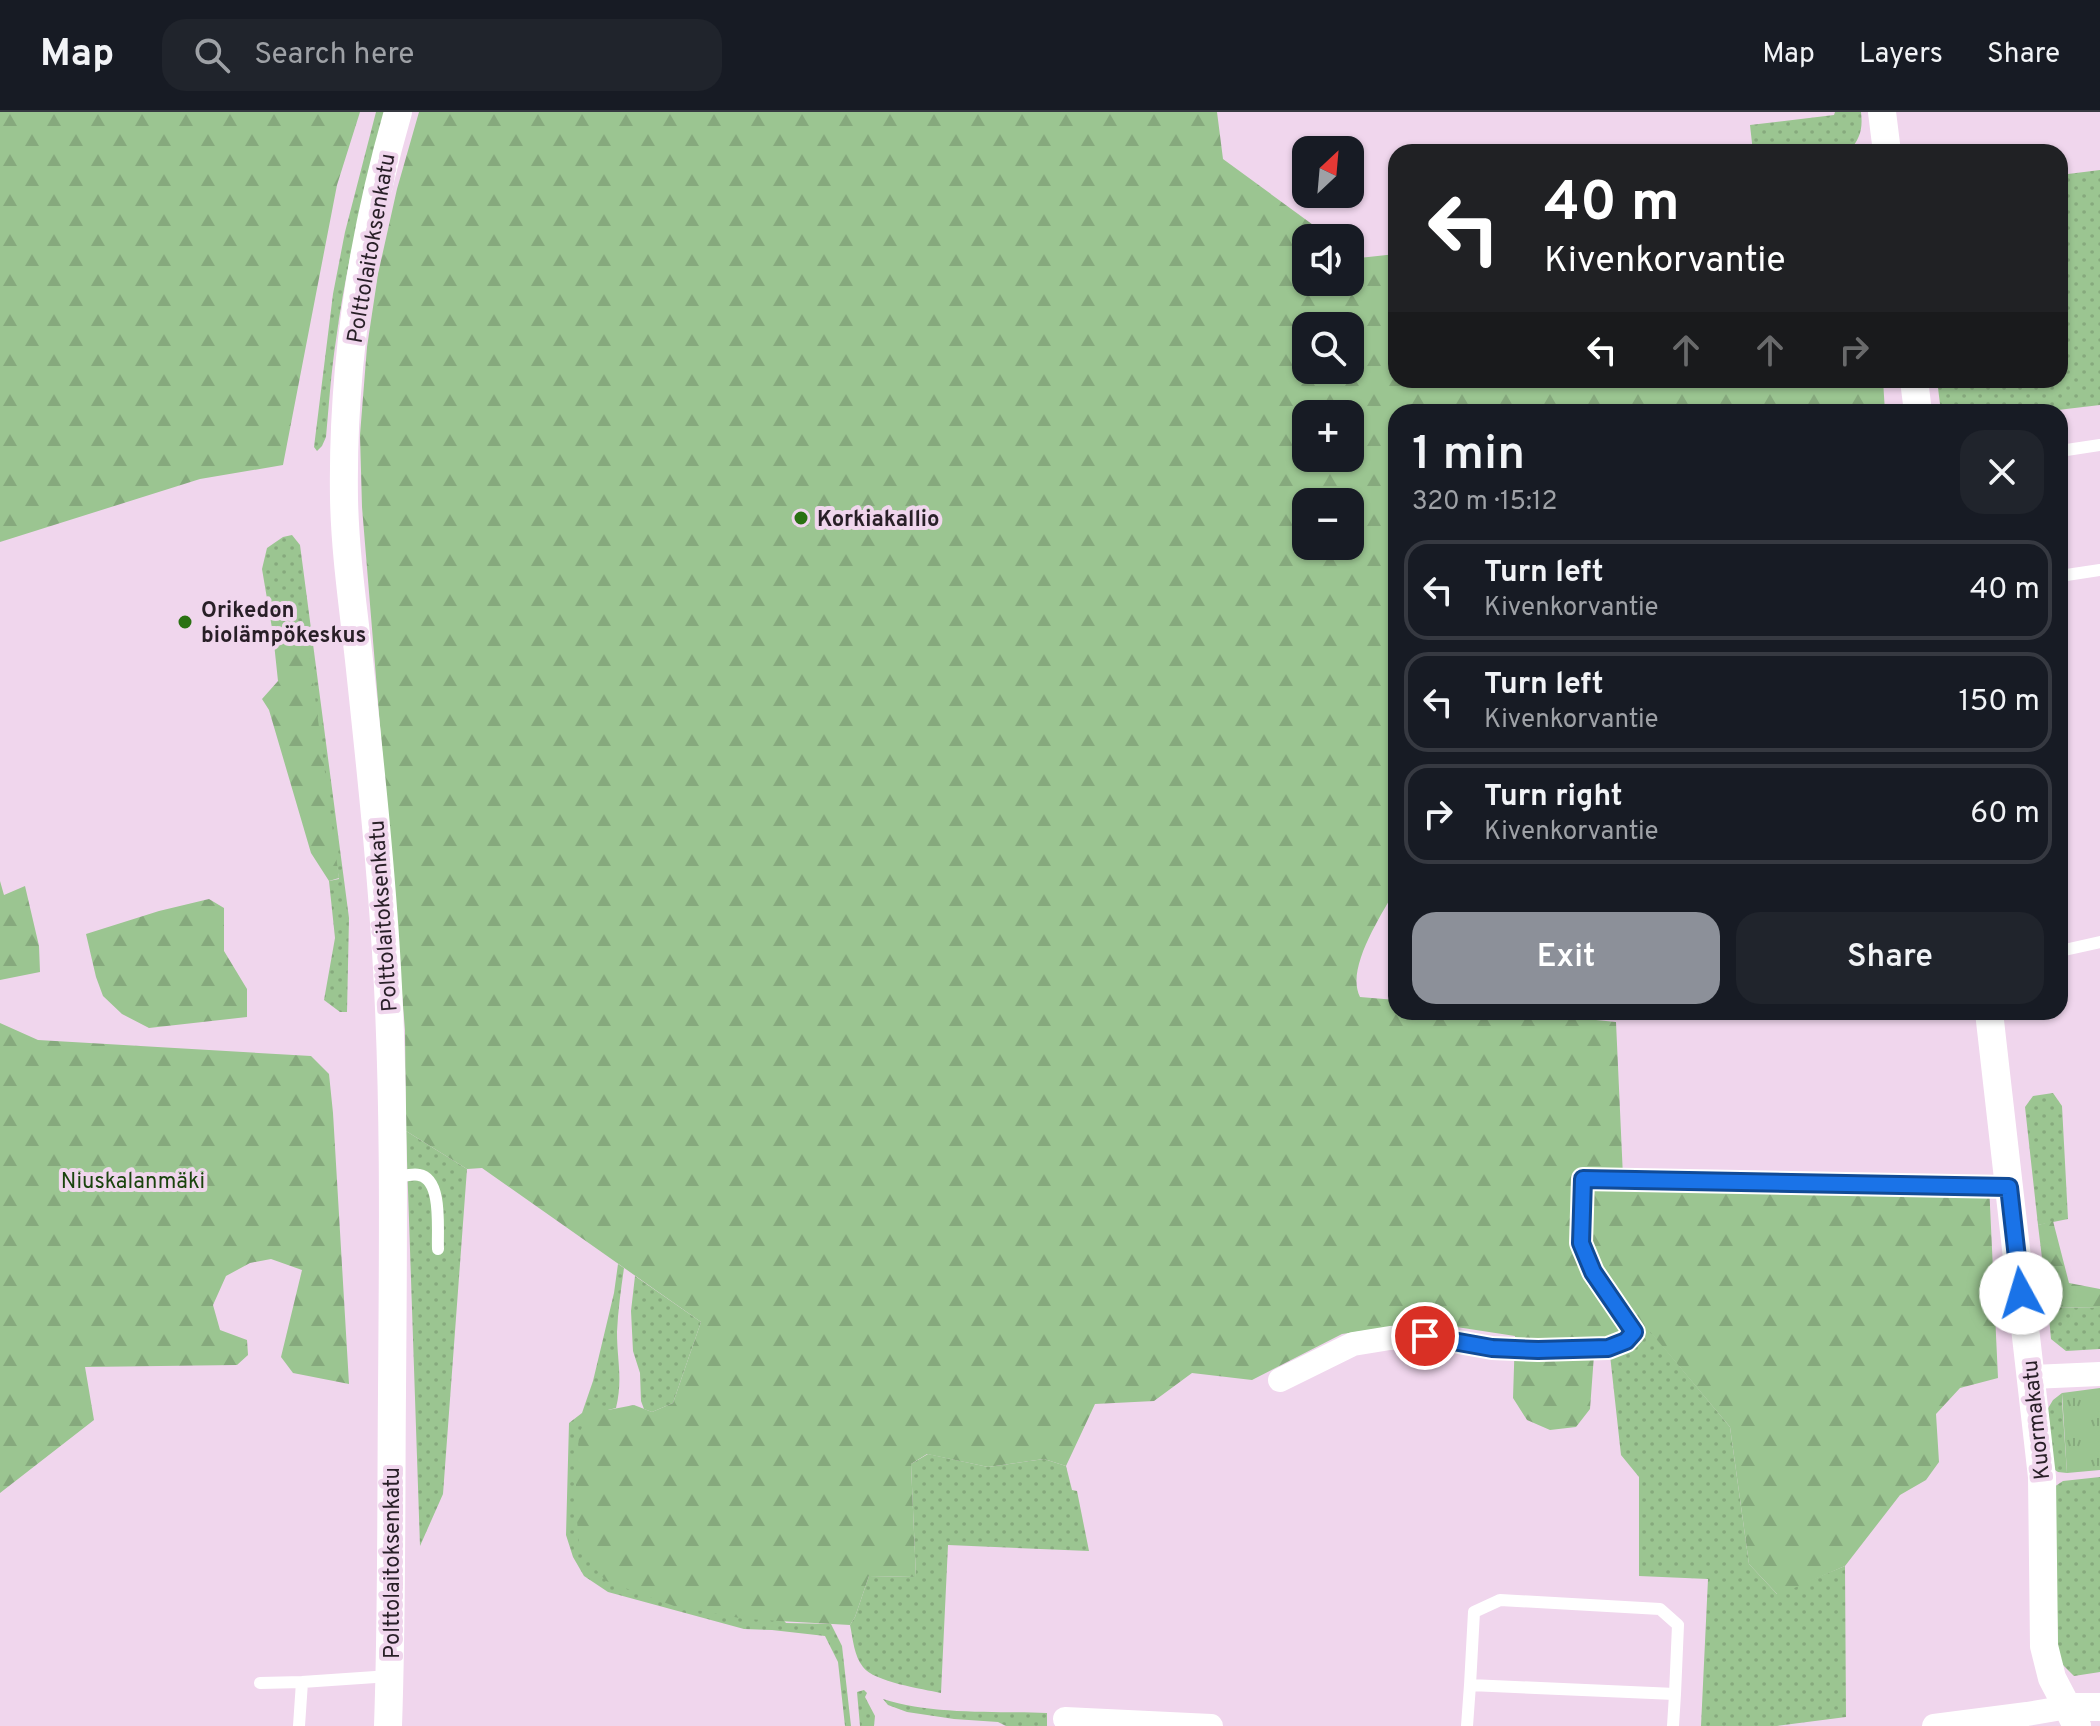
<!DOCTYPE html>
<html lang="en">
<head>
<meta charset="utf-8">
<style>
  :root { --surface:#171b24; --page:#20242c; --text:#f1f3f6; --muted:#9ea1a6; --line:#363941; --accent:#8c9099 }
  body { margin:0; font-family:Overpass,sans-serif; background:var(--page); color:var(--text); height:100vh; display:flex; flex-direction:column; font-size:30px; white-space:nowrap }
  * { box-sizing:border-box; margin:0 }
  p { font-size:26px; color:var(--muted) }
  .icon { flex:none; width:44px; height:44px; fill:none; stroke:currentColor; stroke-width:2; stroke-linecap:round; stroke-linejoin:round }
  .map { position:relative; flex:1; overflow:hidden }
  .details { position:absolute; left:1388px; top:292px; width:680px; height:616px; display:flex; flex-direction:column; background:var(--surface); border-radius:24px; box-shadow:0 2px 6px #0004 }
  .details>* { flex:none }
  .guide { position:absolute; left:1388px; top:32px; width:680px; height:244px; border-radius:24px; box-shadow:0 2px 6px #0004; background:#202124; color:#fff; overflow:hidden }
  .needle { width:52px; rotate:26deg }
  .fabs { position:absolute; left:1292px; top:24px; display:grid; gap:16px }
  .fabs a { display:grid; place-items:center; width:72px; height:72px; border-radius:16px; background:var(--surface); box-shadow:0 2px 6px #0004; font-size:40px }
  .pin { position:absolute; display:grid; place-items:center; width:68px; height:68px; color:#fff; margin:-34px; border:4px solid #fff; border-radius:50%; box-shadow:0 2px 8px #0007 }
  .me { position:absolute; width:88px; margin:-44px; rotate:354deg; stroke-linejoin:round; filter:drop-shadow(0 0 6px #0008) }
  .turn { display:flex; align-items:center; gap:28px; height:168px; padding:0 24px; font-size:36px }
  .turn .icon { width:104px; height:104px; stroke-width:2.5 }
  .turn b { display:block; font-size:56px; line-height:68px }
  .lanes { display:flex; align-items:center; height:76px; padding:0 24px; background:#0003; justify-content:center; gap:40px; direction:ltr }
  .lanes .off { opacity:.35 }
  .round { display:grid; place-items:center; flex:none; width:84px; height:84px; border-radius:24px; background:var(--page) }
  .overview { display:flex; align-items:center; justify-content:space-between; height:136px; padding:0 24px }
  h1 { font-size:48px; font-weight:600; line-height:60px }
  .button { display:flex; gap:16px; margin-top:auto; padding:16px 24px }
  .button a { flex:1; height:92px; border-radius:24px; background:var(--accent); color:#fff; font-size:32px; font-weight:600; line-height:92px; text-align:center }
  .button a+a { background:var(--page); color:var(--text) }
  ul { padding:0; list-style:none }
  li { display:flex; align-items:center; gap:24px; height:100px; margin:0 16px 12px; padding:0 8px; border:4px solid var(--line); border-radius:24px }
  li div { flex:1 }
  li b { display:block; font-size:30px }
  li em { font-style:normal }
  header { display:flex; align-items:center; gap:48px; box-sizing:border-box; height:112px; padding:0 40px; background:var(--surface); border-bottom:2px solid var(--line) }
  header strong { font-size:38px }
  nav { display:flex; gap:44px; margin-inline-start:auto; font-size:28px }
  .search { width:560px; height:72px; background:var(--page); display:flex; align-items:center; gap:20px; box-sizing:border-box; padding:0 28px; border-radius:24px; color:var(--muted); font-size:30px }
  .map>svg:first-child { display:block }
</style>
</head>
<body>
<header>
<strong>Map</strong>
<div class="search"><svg class="icon" aria-label="search" viewBox="0 0 24 24"><circle cx="10" cy="10" r="6"/><path d="M15 15l6 6"/></svg>Search here</div>
<nav><a>Map</a><a>Layers</a><a>Share</a></nav>
</header>
<div class="map">
<svg width="2100" height="1614" viewBox="0 0 2100 1614">
  <defs>
    <pattern id="grass-dots" width="8" height="8" patternUnits="userSpaceOnUse" patternTransform="scale(2)"><rect width="8" height="8" fill="#9bc591"/><path d="M2 2h.1M6 6h.1" fill="none" stroke="#86a97d" stroke-width="1.8" stroke-linecap="round"/></pattern>
    <pattern id="forest-firs" width="22" height="20" patternUnits="userSpaceOnUse" patternTransform="scale(2)"><rect width="22" height="20" fill="#9bc591"/><path d="M5 1l3.5 6h-7zM16 11l3.5 6h-7z" fill="#86a97d"/></pattern>
    <pattern id="park-tufts" width="24" height="20" patternUnits="userSpaceOnUse" patternTransform="scale(2)"><rect width="24" height="20" fill="#9bc591"/><path d="M3 7l-1-3M5 7V3M7 7l1-3M15 17l-1-3M17 17v-4M19 17l1-3" fill="none" stroke="#86a97d"/></pattern>
  </defs>
  <rect width="100%" height="100%" fill="#f0d6ed"/>
  <path fill="url(#grass-dots)" d="M376 0H385C366 75 346 151 336 228 331 260 329 293 326 325L322 334 317 339 314 335 333 182 345 120Z
    M1835 0H1861C1863 18 1860 26 1849 40H1753L1750 13 1834 3Z
    M2100 58V293L2041 300H1941L1937 268H2060V63Z
    M292 423 300 433 349 806 347 900H340L324 888 335 826 329 769 339 767 300 527 273 522 262 457 267 436 283 425Z
    M2053 981 2062 994 2068 1107 2038 1113 2025 995 2033 984Z
    M406 1019 467 1057 443 1382 420 1434Z
    M618 1152 624 1156C621 1177 618 1198 617 1220 617 1249 623 1266 616 1296L608 1298 786 1511 831 1512 842 1534 851 1614H845L838 1550 825 1524 772 1518 744 1517 608 1480 584 1464 573 1445 566 1423 569 1311 582 1301 593 1269 614 1181Z
    M635 1164 701 1210 673 1291 652 1300 644 1297 641 1289 640 1261 633 1239 631 1199Z
    M2048 1195 2100 1196V1237L2066 1239 2051 1227Z
    M1637 1203 1730 1315 1749 1452 1777 1482 1845 1454 1846 1605 1777 1614H1701L1708 1467 1639 1464V1365L1621 1343 1610 1243Z
    M2062 1281V1289L2067 1361 2058 1360 2052 1356 2047 1298 2053 1288Z
    M928 1342 988 1355 1044 1347 1066 1354 1072 1378 1077 1379 1089 1439 948 1433 941 1581C923 1577 874 1570 863 1555 854 1544 853 1527 850 1513L855 1505 869 1464 916 1465 911 1352Z
    M2100 1365V1560L2074 1564 2063 1553 2058 1541 2054 1375 2063 1369Z
    M864 1578 867 1581 865 1585 875 1604 874 1614H860L857 1580Z
    M883 1587C931 1603 996 1599 1047 1601V1614H1006L998 1610 954 1607 907 1600 888 1593Z"/>
  <path fill="url(#forest-firs)" fill-rule="evenodd" d="M0 0H360L337 73 283 353 200 367 0 430Z
    M419 0H1217L1223 47 1331 126H1306V170H1350V140L1359 146 1396 142V268H1883L1885 300H1396V776C1382 803 1345 856 1360 885L1396 888V900H1516L1616 910 1623 1065 1989 1072 1998 1266 1960 1276 1936 1302 1939 1350 1926 1368 1900 1383 1845 1454 1778 1483 1749 1452 1730 1315 1637 1204 1594 1243 1590 1297 1576 1315 1550 1318 1527 1308 1513 1286 1515 1224 1424 1210 1342 1222 1252 1268 1192 1261 1154 1289 1095 1292 1066 1354 1044 1347 988 1355 927 1342 911 1352 916 1465 869 1464 855 1505 850 1513 745 1507 674 1494 606 1469 580 1439 575 1389 579 1323 590 1294 608 1298 634 1293 652 1300 673 1291 701 1210 482 1056 467 1057 406 1019 405 918 362 395 360 323 367 235 378 162 397 77ZM1306 214H1350V258H1306ZM1306 302H1350V346H1306ZM1306 390H1350V434H1306Z
    M273 522 300 527 309 540 339 766 329 769 311 741 269 598 262 587 278 569Z
    M0 769 4 783 25 774 39 834 40 860 0 868Z
    M209 787 224 796V839L247 877V905L149 916 122 902 103 884 96 865 86 822 159 799Z
    M0 911 38 928 311 944 329 962 333 1001 349 1272 293 1261 281 1245 302 1158 271 1147 250 1151 226 1164 213 1193 220 1218 247 1228 248 1243 237 1253 85 1255 94 1308 0 1381Z
    M2053 1109 2069 1171 2100 1177V1196L2048 1195 2038 1113Z"/>
  <path fill="url(#park-tufts)" d="M2100 1276V1358L2067 1361 2062 1281Z"/>
  <g fill="none" stroke-linecap="round" stroke-linejoin="round">
    <path stroke="#fff" stroke-width="12" d="M2060 339 2100 333
      M2060 464 2100 458
      M2060 839 2100 830
      M394 1066C401 1065 412 1061 419 1063 443 1067 437 1118 438 1137
      M260 1571 302 1570 390 1564
      M1470 1573 1474 1500 1500 1488 1660 1497 1678 1513 1675 1582
      M299 1614 302 1570
      M1467 1614 1470 1573 1675 1582 1673 1614"/>
    <path stroke="#fff" stroke-width="24" d="M2031 1265 2100 1262
      M1280 1268 1353 1232 1390 1226 1425 1224 1492 1236 1538 1238 1608 1236 1626 1229 1634 1220 1593 1160 1581 1131 1583 1067 2009 1075
      M1065 1607 1211 1614
      M1934 1614 2027 1602 2068 1595"/>
    <path stroke="#fff" stroke-width="28" d="M1882 0 1887 40
      M1914 268 1918 300
      M1989 900 2042 1365 2044 1534 2052 1566 2077 1614
      M2068 1595H2100
      M388 1614C392 1503 391 1391 392 1280 393 1139 395 998 387 856 381 753 370 651 359 548 353 494 345 440 344 386 342 255 362 125 398 0"/>
  </g>
  <g fill="none" stroke-linecap="round" stroke-linejoin="round">
    <g stroke="#114b97" stroke-width="20">
      <path id="route" d="M1425 1224 1492 1236 1538 1238 1608 1236 1626 1229 1634 1220 1593 1160 1581 1131 1583 1067 2009 1075 2021 1181"/>
    </g>
    <use href="#route" stroke="#1a73e8" stroke-width="14"/>
  </g>
  <g fill="#2a7112" stroke="#f0d6ed" stroke-width="3">
    <circle cx="801" cy="406" r="8"/>
    <circle cx="185" cy="510" r="8"/>
  </g>
  <g text-anchor="middle" stroke-width="8" stroke-linejoin="round" paint-order="stroke">
    <g font-size="22" fill="#281f27" stroke="#f0d6ed">
      <text transform="translate(370 136) rotate(-80)" y="8">Polttolaitoksenkatu</text>
      <text transform="translate(382 804) rotate(-94)" y="8">Polttolaitoksenkatu</text>
      <text transform="translate(2035 1308) rotate(-96)" y="8">Kuormakatu</text>
      <text transform="translate(391 1451) rotate(-90)" y="8">Polttolaitoksenkatu</text>
    </g>
    <g font-size="22" font-weight="bold" fill="#281f27" stroke="#f0d6ed" text-anchor="start">
      <text x="817" y="414">Korkiakallio</text>
      <text x="201" y="505">Orikedon<tspan x="201" dy="25">biolämpökeskus</tspan></text>
    </g>
    <g font-size="22" fill="#1a440e" stroke="#f0d6ed">
      <text x="133" y="1076">Niuskalanmäki</text>
    </g>
  </g>
</svg>
<div class="fabs">
<a><svg class="needle" viewBox="-14 -14 28 28"><path d="M0-13l5 13h-10z" fill="#e53935"/><path d="M0 13l5-13h-10z" fill="#9ea1a6"/></svg></a>
<a><svg class="icon" aria-label="sound" viewBox="0 0 24 24"><path d="M4 9h4l5-4v14l-5-4H4zM17 9q2 3 0 6"/></svg></a>
<a><svg class="icon" aria-label="search" viewBox="0 0 24 24"><circle cx="10" cy="10" r="6"/><path d="M15 15l6 6"/></svg></a>
<a>+</a>
<a>−</a>
</div>
<div class="pin" style="left:1425px;top:1224px;background:#d93025"><svg class="icon" aria-label="arrive" viewBox="0 0 24 24"><path d="M6 21V4h12l-3 4 3 4H6"/></svg></div>
<svg class="me" style="left:2021px;top:1181px" viewBox="-20 -20 40 40"><circle r="19" fill="#fff"/><path d="M0-13L10 11 0 6-10 11z" fill="#1a73e8"/></svg>
<div class="guide">
<div class="turn"><svg class="icon" aria-label="left" viewBox="0 0 24 24"><path d="M17 20v-9H6M10 6l-5 5 5 5"/></svg><div><b>40 m</b>Kivenkorvantie</div></div>
<div class="lanes"><svg class="icon" aria-label="left" viewBox="0 0 24 24"><path d="M17 20v-9H6M10 6l-5 5 5 5"/></svg><svg class="icon off" aria-label="ahead" viewBox="0 0 24 24"><path d="M12 20V5M6 11l6-6 6 6"/></svg><svg class="icon off" aria-label="ahead" viewBox="0 0 24 24"><path d="M12 20V5M6 11l6-6 6 6"/></svg><svg class="icon off" aria-label="right" viewBox="0 0 24 24"><path d="M7 20v-9h11M14 6l5 5-5 5"/></svg></div>
</div>
<section class="details">
<div class="overview"><div><h1>1 min</h1><p>320 m · 15:12</p></div><a class="round"><svg class="icon" aria-label="close" viewBox="0 0 24 24"><path d="M6 6l12 12M18 6L6 18"/></svg></a></div>
<ul>
<li><svg class="icon" aria-label="left" viewBox="0 0 24 24"><path d="M17 20v-9H6M10 6l-5 5 5 5"/></svg><div><b>Turn left</b><p>Kivenkorvantie</p></div><em>40 m</em></li>
<li><svg class="icon" aria-label="left" viewBox="0 0 24 24"><path d="M17 20v-9H6M10 6l-5 5 5 5"/></svg><div><b>Turn left</b><p>Kivenkorvantie</p></div><em>150 m</em></li>
<li><svg class="icon" aria-label="right" viewBox="0 0 24 24"><path d="M7 20v-9h11M14 6l5 5-5 5"/></svg><div><b>Turn right</b><p>Kivenkorvantie</p></div><em>60 m</em></li>
</ul>
<div class="button"><a>Exit</a><a>Share</a></div>
</section>
</div>
</body>
</html>
